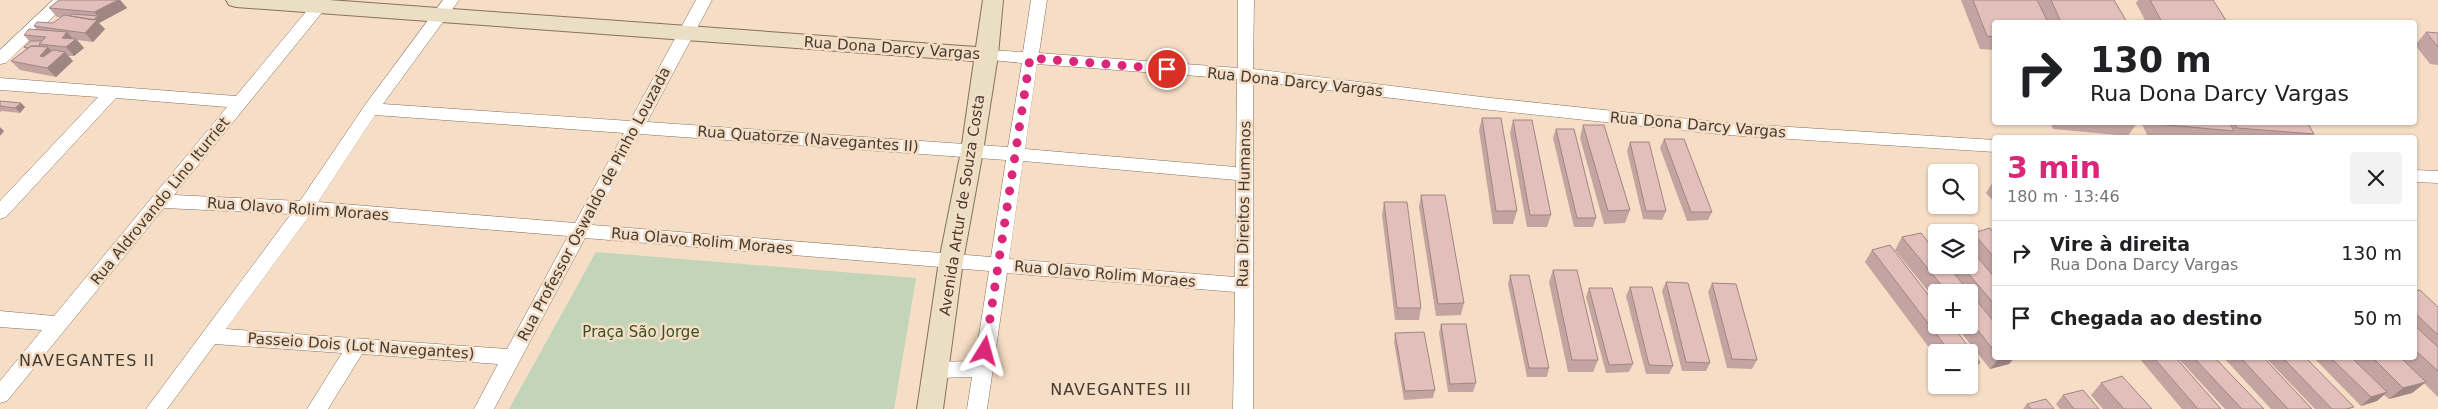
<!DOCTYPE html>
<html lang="pt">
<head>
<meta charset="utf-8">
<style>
  :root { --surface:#fff; --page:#f2f2f2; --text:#202124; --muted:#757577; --line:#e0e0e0; --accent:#db2777 }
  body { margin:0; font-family:"DejaVu Sans",sans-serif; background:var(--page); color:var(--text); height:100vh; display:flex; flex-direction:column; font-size:19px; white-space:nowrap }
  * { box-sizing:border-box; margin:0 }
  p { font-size:16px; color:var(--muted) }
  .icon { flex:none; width:28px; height:28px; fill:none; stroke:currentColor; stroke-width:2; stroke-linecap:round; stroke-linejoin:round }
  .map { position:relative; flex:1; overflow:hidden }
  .side { position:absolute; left:1992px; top:135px; width:425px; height:225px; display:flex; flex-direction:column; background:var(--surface); border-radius:5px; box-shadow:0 1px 4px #0004 }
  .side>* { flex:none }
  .banner { position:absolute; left:1992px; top:20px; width:425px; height:105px; border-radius:5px; box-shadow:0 1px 4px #0004; background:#fff; color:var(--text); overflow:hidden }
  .fabs { position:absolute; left:1928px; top:164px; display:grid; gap:10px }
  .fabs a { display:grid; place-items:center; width:50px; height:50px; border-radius:5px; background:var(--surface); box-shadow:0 1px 4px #0004; font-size:25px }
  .pin { position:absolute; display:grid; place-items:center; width:42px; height:42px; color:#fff; margin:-21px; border:2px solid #fff; border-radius:50%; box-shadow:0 1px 5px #0007 }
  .me { position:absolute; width:55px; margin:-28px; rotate:8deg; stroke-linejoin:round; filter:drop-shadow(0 0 4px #0008) }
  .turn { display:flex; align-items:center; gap:18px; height:105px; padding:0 15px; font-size:22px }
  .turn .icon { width:65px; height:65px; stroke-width:2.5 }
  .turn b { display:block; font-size:35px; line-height:42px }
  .round { display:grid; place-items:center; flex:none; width:52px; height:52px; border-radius:5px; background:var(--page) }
  .overview { display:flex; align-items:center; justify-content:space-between; height:85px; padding:0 15px }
  h1 { font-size:30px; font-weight:700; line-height:38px; color:var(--accent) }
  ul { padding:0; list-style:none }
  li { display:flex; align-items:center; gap:15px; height:65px; padding:0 15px; border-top:1px solid var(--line) }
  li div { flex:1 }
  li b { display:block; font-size:19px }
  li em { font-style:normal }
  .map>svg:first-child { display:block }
</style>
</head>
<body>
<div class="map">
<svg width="2438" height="409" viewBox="0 0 2438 409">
  <rect width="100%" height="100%" fill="#f6ddc5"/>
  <path fill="#c3d5b9" d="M596 252 916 278 894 409H509Z"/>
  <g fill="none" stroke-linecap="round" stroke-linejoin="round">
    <g stroke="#87715b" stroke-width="1">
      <path id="street" d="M53 0H70L6 63 0 64V50Z
        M443 0H459L383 104 630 121 696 0H712L647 122 1008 147 1022 63 981 59 979 55 981 51 987 50 1023 52 1031 0H1047L1039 53 1238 68V0H1254L1253 69 1482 97 1727 123 1995 140V152L1727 135 1482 109 1253 81V409H1233L1235 292 1007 273 987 409H967L972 377 936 378 929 376 926 370 929 364 936 362 975 361 989 271 585 238 494 409H474L498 364 362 354 328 409H307L342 353 215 344 167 409H146L291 214 164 208 7 401 0 403V381L42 330 0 327V311L54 316 227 107 116 98 6 217 0 219V201L98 97 0 90V78L236 96 314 2H324L327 6 324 10 174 195 300 201 365 105ZM1037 64 1237 79 1236 167 1025 149ZM375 115 624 133 575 223 318 202ZM640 134 1006 160 991 257 592 225ZM1023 161 1236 180 1235 277 1009 259ZM310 215 568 236 507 349 226 329Z
        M2415 170 2438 171V183L2415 182Z"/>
    </g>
    <g stroke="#87715b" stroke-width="2">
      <path id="secondary" d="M226 0H329L976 47 983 0H1003L998 55 983 151 963 261 943 409H917L939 261 961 151 974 61 236 7 229 5Z"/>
    </g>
    <use href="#street" fill="#fff" fill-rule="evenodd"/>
    <use href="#secondary" fill="#eadec5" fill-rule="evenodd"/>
  </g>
  <path fill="#c3a4a1" d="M59 0H120L127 8 99 23 105 29 93 42 77 40 84 48 74 56H68L73 61 56 77 20 70 11 61 26 49 24 47 30 42 24 35 36 29 34 26 53 23 61 17H57L49 8Z
    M1961 0H2037L2041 7 2038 1V0H2114L2127 22H1995V50L1980 49Z
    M2138 0H2213L2227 22H2146L2136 3Z
    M2426 32 2438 33V65L2430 64 2415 45Z
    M0 101 21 103 25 107 20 113 2 111 0 112Z
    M1482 118 1517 211 1513 224H1493L1479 130Z
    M1513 120 1551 215 1547 227H1527L1510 133Z
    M2050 122H2137V123L2128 136 2053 129Z
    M2141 122H2307L2314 134 2311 138H2155L2148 137Z
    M1583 125 1630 210 1625 223 1604 224 1580 138Z
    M1556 129 1596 218 1593 227H1574L1553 138Z
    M1664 139 1712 212 1708 220 1687 221 1660 148Z
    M1630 142 1666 211 1662 220 1643 219 1627 151Z
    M1994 180H1995V203L1986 193Z
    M1421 195 1464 303 1461 315 1436 316 1419 207Z
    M1384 202 1421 308 1419 320H1395L1382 215Z
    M1973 233 1995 234V358H2014L2009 364 1990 369 1955 325H1969V292H1936V301L1895 250 1902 237 1936 265H1969V240Z
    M1890 245 1936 305V325H1952L1980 362 1971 374H1969V352H1936V357L1865 262 1872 250Z
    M1553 270 1598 360 1593 372H1568L1549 282Z
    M1510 275 1549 368 1547 377H1527L1508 284Z
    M1666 282 1710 363 1706 371H1682L1662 291Z
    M1712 283 1757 360 1752 369 1727 368 1708 292Z
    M1630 287 1673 366 1669 374H1646L1626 296Z
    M1589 288 1633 364 1629 372 1606 373 1586 297Z
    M2415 291 2438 307V397L2424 383 2412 393 2389 399 2384 395 2377 401 2361 406 2314 358H2415Z
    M1441 324 1476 383 1473 392H1448L1439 333Z
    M1395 333 1435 390 1433 398 1404 400 1394 342Z
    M2139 358H2176L2221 409H2182Z
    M2178 358H2215L2264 409H2225Z
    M2224 358H2264L2312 409H2271Z
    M2266 358H2306L2351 409H2315Z
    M2101 383 2152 409H2103L2091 395Z
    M2063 395 2099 409H2060L2056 404Z
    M2027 404 2054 409H2023Z"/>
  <path fill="#9f8683" d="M118 0H120L127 8 99 23 105 29 93 42 85 33 89 23 98 16 94 12Z
    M67 32 74 40 76 39 84 48 74 56 66 47 62 38Z
    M48 47 56 56 49 65 40 56Z
    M65 52 73 61 56 77 47 68Z
    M21 103 25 107 20 113 15 108Z
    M0 127 4 131 0 136Z
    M1999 358H2014L2009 364 1990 369Z
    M1980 362 1971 374H1969V365Z
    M2426 382 2412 393 2389 399 2403 388Z
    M2387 392 2377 401 2361 406 2371 397Z"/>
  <path fill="#e3bfbb" stroke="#9f8683" d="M59 0H118L94 12 49 8Z
    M1973 0H2037L2048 22H1995V37L1987 36Z
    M2051 0H2114L2127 22H2061Z
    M2150 0H2213L2227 22H2162Z
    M72 14 98 16 93 20 70 16Z
    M64 15 97 20 85 33 34 26 37 22 53 23Z
    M29 29 67 32 62 38 76 39 66 47 39 44 46 37 24 35Z
    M2426 32 2438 33V47Z
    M31 41H42L39 44 40 45 39 46H31L28 48 24 47Z
    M31 46 48 47 40 56 43 57 53 50 65 52 47 68 11 61Z
    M0 101 21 103 15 108 0 106Z
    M1482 118H1501L1517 211H1496Z
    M1513 120H1532L1551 215H1530Z
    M2156 122H2229L2234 131 2157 124Z
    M2234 122H2307L2314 134 2237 128Z
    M1583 125H1604L1630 210 1608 211Z
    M1556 129H1574L1596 218H1577Z
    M1664 139H1684L1712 212H1691Z
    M1630 142H1649L1666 211H1646Z
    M1421 195H1445L1464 303 1438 304Z
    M1384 202H1407L1421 308H1397Z
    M1990 228 1995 234V258L1973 233Z
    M1921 233 1936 252V265H1947L1995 323V352L1969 319V292H1947L1902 237Z
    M1890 245 1936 305V325H1952L1980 362 1969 365V352H1950L1872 250Z
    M1969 247 1995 278V305L1961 265H1969Z
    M1553 270H1577L1598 360H1572Z
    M1510 275H1529L1549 368H1529Z
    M1666 282 1688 283 1710 363 1686 362Z
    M1712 283 1736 284 1757 360 1732 359Z
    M1630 287H1652L1673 366 1649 365Z
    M1589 288H1612L1633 364 1609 365Z
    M2420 290 2438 307V335L2415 313V291Z
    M1441 324H1466L1476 383 1450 384Z
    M2415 326 2438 347V371L2415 350Z
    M1424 332 1435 390 1405 391 1395 333Z
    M2154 358H2176L2221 409H2198Z
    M2194 358H2215L2264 409H2242Z
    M2241 358H2264L2312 409H2288Z
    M2283 358H2306L2354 407 2346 409H2332Z
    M2331 358H2352L2387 392 2371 397Z
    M2373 358H2401L2426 382 2403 388Z
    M2122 376 2152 409H2124L2101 383Z
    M2083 390 2099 409H2074L2063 395Z
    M2046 399 2054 409H2031L2027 404Z"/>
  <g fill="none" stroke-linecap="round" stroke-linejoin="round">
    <path stroke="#db2777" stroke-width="9" stroke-dasharray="0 16.2" d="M985 351 1030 58 1167 69"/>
  </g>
  <g text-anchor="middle" stroke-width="5" stroke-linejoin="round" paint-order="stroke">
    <g font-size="15" fill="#443b31" stroke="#f6ddc5">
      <text transform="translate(892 48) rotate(4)" y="5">Rua Dona Darcy Vargas</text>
      <text transform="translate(1295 82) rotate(6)" y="5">Rua Dona Darcy Vargas</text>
      <text transform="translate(1698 125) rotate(5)" y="5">Rua Dona Darcy Vargas</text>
      <text transform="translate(808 139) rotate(4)" y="5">Rua Quatorze (Navegantes II)</text>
      <text transform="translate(160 201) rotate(-51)" y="5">Rua Aldrovando Lino Iturriet</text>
      <text transform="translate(594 204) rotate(-62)" y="5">Rua Professor Oswaldo de Pinho Louzada</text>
      <text transform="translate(1244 204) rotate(-89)" y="5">Rua Direitos Humanos</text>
      <text transform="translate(962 205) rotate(-81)" y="5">Avenida Artur de Souza Costa</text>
      <text transform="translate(298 209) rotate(4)" y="5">Rua Olavo Rolim Moraes</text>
      <text transform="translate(702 241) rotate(5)" y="5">Rua Olavo Rolim Moraes</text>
      <text transform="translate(1105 274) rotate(5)" y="5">Rua Olavo Rolim Moraes</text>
      <text transform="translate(361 346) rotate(4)" y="5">Passeio Dois (Lot Navegantes)</text>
    </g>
    <g font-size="15" fill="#355122" stroke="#f6ddc5">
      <text x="641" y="337">Praça São Jorge</text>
    </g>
    <g font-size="16" letter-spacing="1" fill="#443b31" stroke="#f6ddc5">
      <text x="87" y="366">NAVEGANTES II</text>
      <text x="1121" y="395">NAVEGANTES III</text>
    </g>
  </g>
</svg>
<div class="fabs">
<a><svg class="icon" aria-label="search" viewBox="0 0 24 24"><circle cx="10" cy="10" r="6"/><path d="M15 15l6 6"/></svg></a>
<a><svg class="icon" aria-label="layers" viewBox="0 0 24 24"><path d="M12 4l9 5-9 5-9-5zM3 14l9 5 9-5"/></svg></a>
<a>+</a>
<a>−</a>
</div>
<div class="pin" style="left:1167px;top:69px;background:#d93025"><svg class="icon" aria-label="arrive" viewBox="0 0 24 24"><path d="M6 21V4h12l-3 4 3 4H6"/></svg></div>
<svg class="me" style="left:985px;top:351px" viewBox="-20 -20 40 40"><path d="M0-17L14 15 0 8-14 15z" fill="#db2777" stroke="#fff" stroke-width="4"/></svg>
<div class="banner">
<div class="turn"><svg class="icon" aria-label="right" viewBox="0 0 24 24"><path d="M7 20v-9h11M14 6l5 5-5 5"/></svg><div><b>130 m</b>Rua Dona Darcy Vargas</div></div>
</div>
<section class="side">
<div class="overview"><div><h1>3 min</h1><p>180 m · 13:46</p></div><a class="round"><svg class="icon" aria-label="close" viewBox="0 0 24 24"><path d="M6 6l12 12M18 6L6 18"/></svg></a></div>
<ul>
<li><svg class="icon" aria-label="right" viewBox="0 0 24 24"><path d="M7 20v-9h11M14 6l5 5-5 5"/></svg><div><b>Vire à direita</b><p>Rua Dona Darcy Vargas</p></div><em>130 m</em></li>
<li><svg class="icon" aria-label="arrive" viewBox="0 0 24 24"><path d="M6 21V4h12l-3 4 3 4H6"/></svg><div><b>Chegada ao destino</b></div><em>50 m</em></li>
</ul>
</section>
</div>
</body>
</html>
